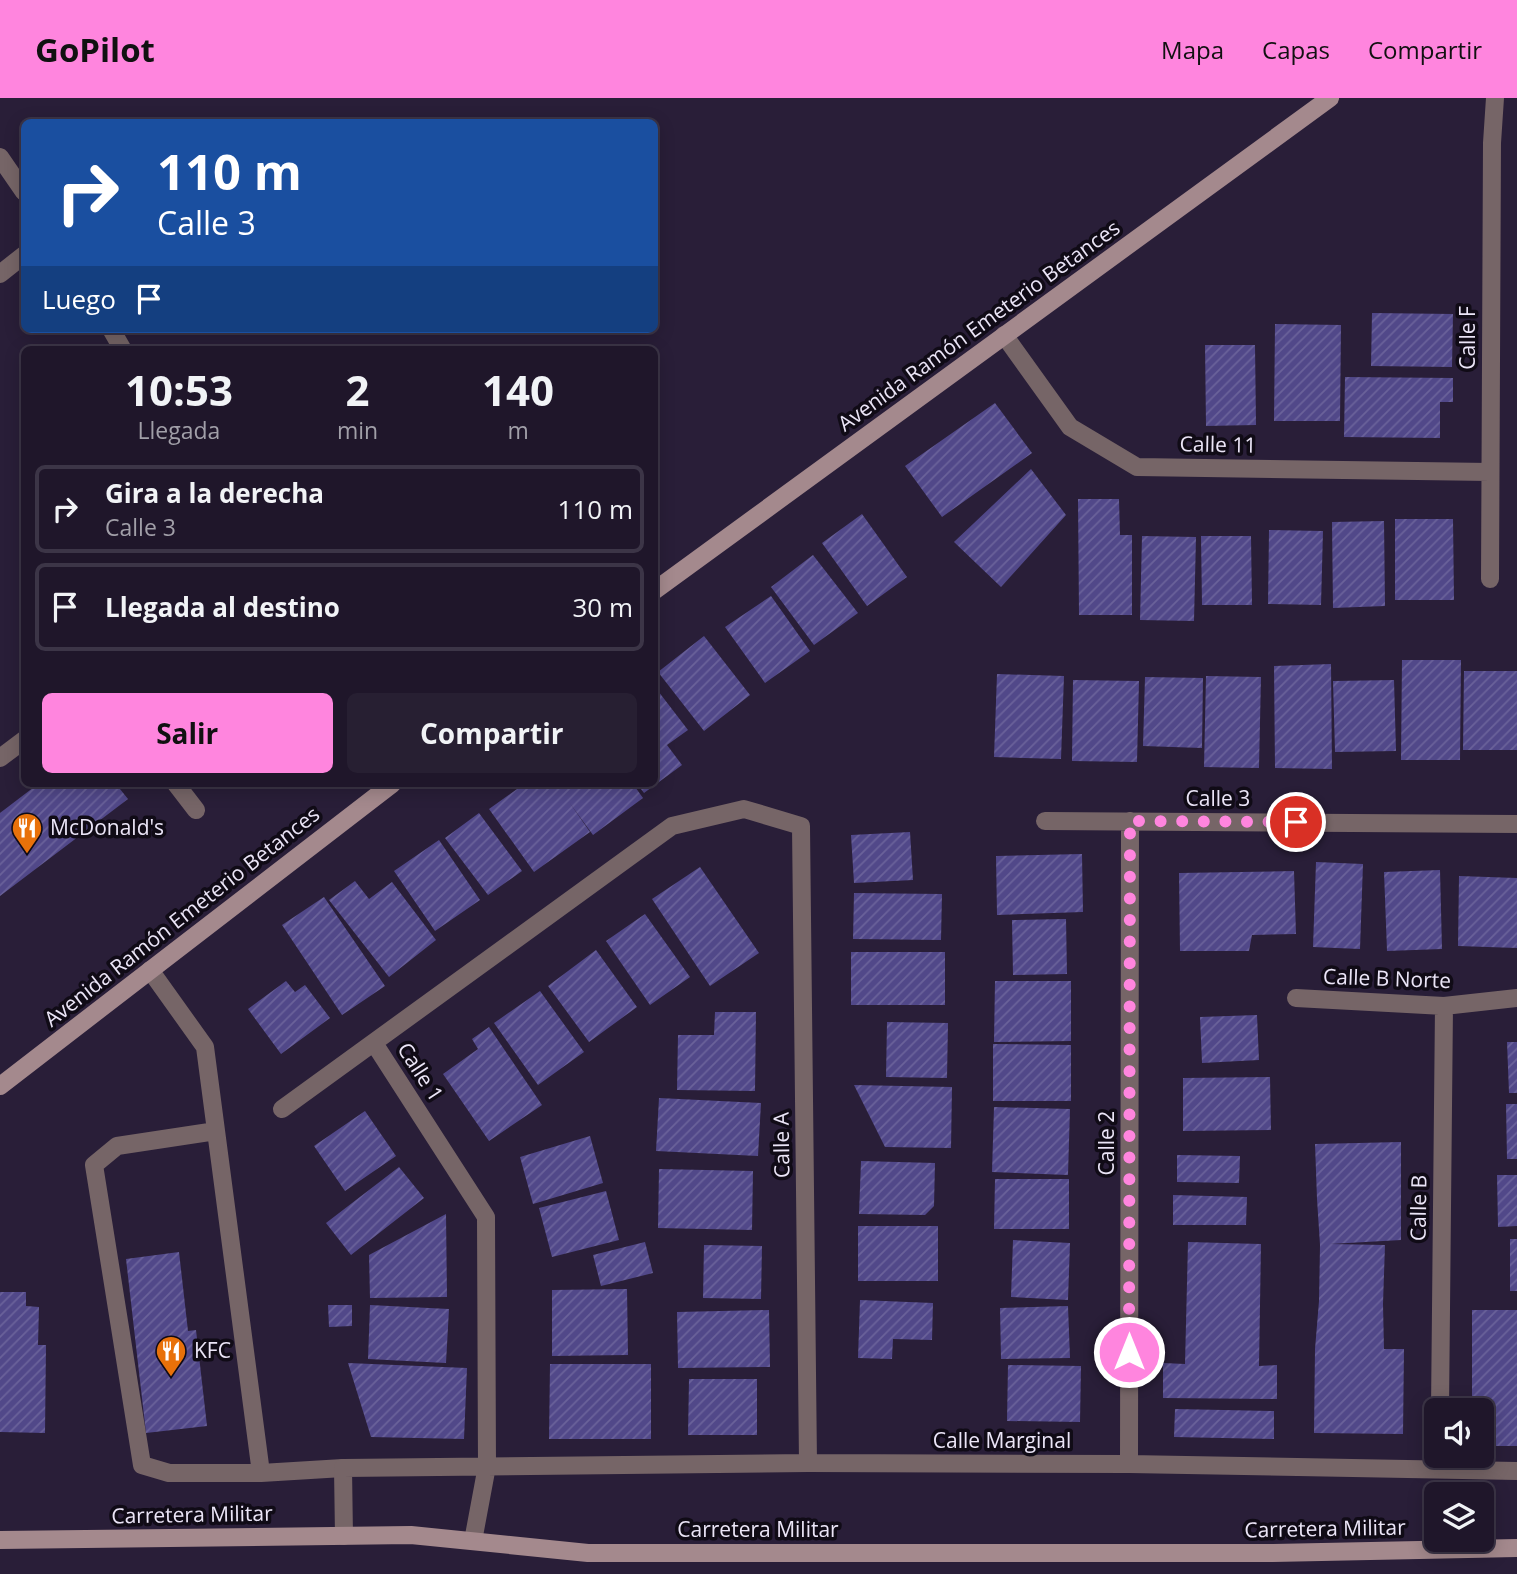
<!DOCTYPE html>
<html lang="es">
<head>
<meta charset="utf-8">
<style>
  :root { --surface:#1f162a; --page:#271f32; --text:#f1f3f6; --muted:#a19fa8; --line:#3c3547; --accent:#ff85de }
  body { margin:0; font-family:"Open Sans",sans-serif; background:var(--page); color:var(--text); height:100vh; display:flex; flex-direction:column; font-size:26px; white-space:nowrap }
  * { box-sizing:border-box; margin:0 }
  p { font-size:23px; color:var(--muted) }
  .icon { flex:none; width:38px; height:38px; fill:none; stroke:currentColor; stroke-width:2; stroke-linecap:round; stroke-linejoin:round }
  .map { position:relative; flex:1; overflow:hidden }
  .sheet { position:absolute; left:21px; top:248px; width:637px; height:441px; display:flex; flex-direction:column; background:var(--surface); border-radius:10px; box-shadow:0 4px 18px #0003,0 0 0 2px var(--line) }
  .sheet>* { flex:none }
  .guide { position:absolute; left:21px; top:21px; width:637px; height:214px; border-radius:10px; box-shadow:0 4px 18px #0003,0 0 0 2px var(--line); background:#1a4fa0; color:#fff; overflow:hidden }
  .controls { position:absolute; left:1424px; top:1300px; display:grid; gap:14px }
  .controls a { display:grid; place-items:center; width:70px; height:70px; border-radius:10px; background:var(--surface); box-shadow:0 4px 18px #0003,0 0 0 2px var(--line); font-size:35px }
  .pin { position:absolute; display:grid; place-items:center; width:60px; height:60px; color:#fff; margin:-30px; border:4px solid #fff; border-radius:50%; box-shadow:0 2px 7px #0007 }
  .me { position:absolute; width:77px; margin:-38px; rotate:0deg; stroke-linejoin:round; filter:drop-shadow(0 0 5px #0008) }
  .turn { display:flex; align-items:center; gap:24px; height:147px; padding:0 21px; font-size:32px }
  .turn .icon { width:91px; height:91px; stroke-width:2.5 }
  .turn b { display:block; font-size:49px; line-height:60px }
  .then { display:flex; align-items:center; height:66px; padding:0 21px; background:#0003; gap:14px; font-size:26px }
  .eta { display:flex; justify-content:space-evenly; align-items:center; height:119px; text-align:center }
  .eta b { font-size:42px; font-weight:700; line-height:49px }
  .cta { display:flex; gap:14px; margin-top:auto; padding:14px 21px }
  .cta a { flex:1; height:80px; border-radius:10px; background:var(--accent); color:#111; font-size:28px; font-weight:700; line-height:80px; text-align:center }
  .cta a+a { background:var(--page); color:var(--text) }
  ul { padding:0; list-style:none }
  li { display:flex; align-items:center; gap:21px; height:88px; margin:0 14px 10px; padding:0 7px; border:4px solid var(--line); border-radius:10px }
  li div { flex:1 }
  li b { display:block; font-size:26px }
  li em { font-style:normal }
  header { display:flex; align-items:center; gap:42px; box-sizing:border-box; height:98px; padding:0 35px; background:var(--accent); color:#111 }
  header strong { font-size:33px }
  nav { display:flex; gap:38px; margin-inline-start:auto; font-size:24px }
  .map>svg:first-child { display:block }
</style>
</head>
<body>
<header>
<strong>GoPilot</strong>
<nav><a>Mapa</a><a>Capas</a><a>Compartir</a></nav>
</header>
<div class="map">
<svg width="1517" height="1476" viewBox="0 0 1517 1476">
  <defs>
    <pattern id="building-hatch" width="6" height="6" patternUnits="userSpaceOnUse" patternTransform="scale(1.75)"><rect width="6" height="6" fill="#514889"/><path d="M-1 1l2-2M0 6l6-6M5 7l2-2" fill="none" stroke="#6a629a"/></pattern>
  </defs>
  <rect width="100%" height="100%" fill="#291e38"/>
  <path fill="url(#building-hatch)" d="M1372 215 1453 216 1452 269 1371 268Z
    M1275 226 1341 227 1340 323H1274Z
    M1205 247H1255L1256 327 1206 328Z
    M1345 279 1453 280V304H1440V340L1344 339Z
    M995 305 1032 355 942 419 905 368Z
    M1031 371 1066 417 1001 489 954 444Z
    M1078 401H1119L1120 437H1132V517H1079Z
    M862 416 907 479 867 508 822 445Z
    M1395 421H1453L1454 502H1395Z
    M1384 423 1385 508 1333 510 1332 424Z
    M1269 432 1323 433 1321 507 1268 506Z
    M1142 438 1196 439 1194 523 1140 522Z
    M1201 438H1251L1252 507H1202Z
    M813 457 858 515 814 547 771 489Z
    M771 498 810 553 765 585 725 529Z
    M704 538 750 597 704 633 658 574Z
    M1402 562H1461L1460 662H1401Z
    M1331 566 1332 671 1275 670 1274 568Z
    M1464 573H1517V652H1463Z
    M997 576 1064 578 1061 661 994 659Z
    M1206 578 1261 579 1259 670 1204 669Z
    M1145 579 1203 580 1202 650 1143 648Z
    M654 581 658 586 655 589 688 632 667 647 682 667 644 695 637 686H654Z
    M1073 582 1139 583 1137 664 1072 663Z
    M1394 582 1396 653 1335 654 1333 583Z
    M38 686H116L128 701 0 798V715Z
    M524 686H633L643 700 593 737 569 704 590 734 534 774 489 711Z
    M479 715 522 773 488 797 445 740Z
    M910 734 913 782 854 785 851 737Z
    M439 742 480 802 435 833 394 773Z
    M1082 756 1083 814 997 817 996 758Z
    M1316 764 1363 766 1360 851 1313 849Z
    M700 769 759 855 710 888 652 801Z
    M1440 772 1442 851 1387 853 1384 774Z
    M1294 773 1296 836 1252 837 1249 853H1180L1179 775Z
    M1459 778 1517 780V850L1458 848Z
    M355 783 369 801 392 784 436 842 389 879 329 802Z
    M854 795 942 796 941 842 853 841Z
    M324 799 385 888 342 917 282 827Z
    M645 816 690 879 650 907 606 843Z
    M1066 821 1067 876 1013 877 1012 822Z
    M596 852 637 909 589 944 548 888Z
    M851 854H945V907H851Z
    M286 883 295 894 305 887 330 920 281 956 248 911Z
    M995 883H1071V943L994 944Z
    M540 893 584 954 538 987 494 925Z
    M715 914H756L755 993 677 992 678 937H714Z
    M1257 917 1259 962 1202 965 1200 919Z
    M887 924 948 925 947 980 886 979Z
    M489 929 542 1007 489 1043 443 976 478 951 472 941Z
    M1507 944H1517V995H1509Z
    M993 946 1071 947V1003H993Z
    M1270 979 1271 1032 1183 1033V980Z
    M854 987 952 989 951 1050 885 1049Z
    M659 1000 761 1005 758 1058 656 1053Z
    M1506 1006H1517V1061H1507Z
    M994 1009 1070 1011 1068 1077 992 1074Z
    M365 1013 396 1058 345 1093 314 1048Z
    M590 1038 603 1085 533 1106 520 1059Z
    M1401 1044V1142L1330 1146 1385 1147 1383 1206 1384 1251H1404L1403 1336 1314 1335 1315 1251 1319 1203 1320 1147 1317 1101 1315 1046Z
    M1177 1057 1240 1058 1239 1085 1177 1084Z
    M861 1063 935 1065 934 1108 925 1117 859 1116Z
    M399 1069 424 1100 351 1157 326 1125Z
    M659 1071 753 1073 752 1132 658 1130Z
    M1497 1077H1517V1128L1498 1129Z
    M995 1081H1069V1131H994Z
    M606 1093 619 1142 552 1159 539 1110Z
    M1173 1097 1247 1099 1246 1127H1173Z
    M446 1116 447 1199 370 1200 369 1157Z
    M858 1128H938V1183H858Z
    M1510 1141H1517V1193H1510Z
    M1013 1142 1070 1145 1068 1202 1011 1199Z
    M645 1144 653 1175 601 1188 593 1157Z
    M1188 1144 1261 1146 1259 1268 1277 1267V1301L1163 1300V1265L1185 1266Z
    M704 1147 762 1148 761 1201 703 1200Z
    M179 1154 188 1233 196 1232 207 1328 146 1335 126 1161Z
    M627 1191 628 1257 552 1258V1192Z
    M0 1194H26V1208L39 1209 38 1247H46L45 1335 0 1334Z
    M860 1202 933 1205 932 1242 893 1241 892 1261 858 1260Z
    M328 1207H352V1228L329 1229Z
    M370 1207 449 1211 446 1265 368 1261Z
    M1068 1208 1070 1260 1001 1261 1000 1210Z
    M769 1212 770 1269 678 1270 677 1214Z
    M1472 1212H1517V1348H1482V1312H1472Z
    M348 1265 467 1270 464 1341 371 1339Z
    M550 1266H651V1341H549Z
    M1008 1267 1081 1268 1080 1324 1007 1323Z
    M689 1281H757V1337H688Z
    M1175 1311 1274 1313V1341L1174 1339Z"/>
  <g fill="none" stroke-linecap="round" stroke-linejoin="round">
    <path stroke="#766567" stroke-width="18" d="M0 59 24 94
      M0 176 24 157
      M111 231 123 252
      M0 660 24 642
      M176 686 196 712
      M150 872 205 949 261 1375
      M216 1033 117 1048 94 1067 142 1367 169 1375H261L343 1370"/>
    <path stroke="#766567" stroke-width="18" d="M1004 237 1070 329 1137 369 1490 374
      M1490 481 1492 45 1495 0
      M1045 723 1517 726
      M1296 900 1444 908 1517 900
      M374 945 486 1119 487 1368 473 1443
      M282 1011 672 728 744 711 801 728 808 1365
      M1440 1312 1444 908
      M1129 1366 1130 723
      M344 1438 343 1370 808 1365 1129 1366 1517 1373"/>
    <path stroke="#a4898d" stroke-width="18" d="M654 493 1330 0
      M0 988 392 686
      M0 1442 411 1437 588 1455H1273L1517 1450"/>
  </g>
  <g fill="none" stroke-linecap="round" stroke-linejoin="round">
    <path stroke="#ff85de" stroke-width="12" stroke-dasharray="0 21.6" d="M1129 1254 1130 723 1296 724"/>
  </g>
  <defs>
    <g id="restaurant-pin" transform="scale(1.575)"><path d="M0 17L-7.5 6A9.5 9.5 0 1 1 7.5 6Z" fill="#e8710a" stroke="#100b16"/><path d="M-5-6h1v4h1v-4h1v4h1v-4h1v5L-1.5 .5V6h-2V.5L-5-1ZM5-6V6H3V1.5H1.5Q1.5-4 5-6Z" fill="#fff"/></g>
  </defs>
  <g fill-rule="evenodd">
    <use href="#restaurant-pin" x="27" y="730"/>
    <use href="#restaurant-pin" x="171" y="1253"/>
  </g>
  <g text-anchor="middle" stroke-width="7" stroke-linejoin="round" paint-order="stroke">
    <g font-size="21" fill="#ebe5f7" stroke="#100b16">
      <text transform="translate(979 228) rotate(-36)" y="7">Avenida Ramón Emeterio Betances</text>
      <text transform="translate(1468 240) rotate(-90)" y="7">Calle F</text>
      <text transform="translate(1218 347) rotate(1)" y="7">Calle 11</text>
      <text x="1218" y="708">Calle 3</text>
      <text transform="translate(182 819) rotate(-38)" y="7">Avenida Ramón Emeterio Betances</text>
      <text transform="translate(1387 881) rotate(2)" y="7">Calle B Norte</text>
      <text transform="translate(420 974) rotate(57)" y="7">Calle 1</text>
      <text transform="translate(1107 1045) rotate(-90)" y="7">Calle 2</text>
      <text transform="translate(782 1047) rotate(-91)" y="7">Calle A</text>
      <text transform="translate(1419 1110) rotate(-89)" y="7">Calle B</text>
      <text x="1002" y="1350">Calle Marginal</text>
      <text transform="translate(192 1417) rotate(-1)" y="7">Carretera Militar</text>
      <text transform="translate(1325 1431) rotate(-1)" y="7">Carretera Militar</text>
      <text x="758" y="1439">Carretera Militar</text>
    </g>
    <g font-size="21" fill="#ebe5f7" stroke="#100b16" text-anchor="start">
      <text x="50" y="737">McDonald's</text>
      <text x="194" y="1260">KFC</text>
    </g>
  </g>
</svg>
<div class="controls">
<a><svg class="icon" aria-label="sound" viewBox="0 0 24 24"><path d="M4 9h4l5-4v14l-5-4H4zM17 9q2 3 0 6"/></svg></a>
<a><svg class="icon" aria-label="layers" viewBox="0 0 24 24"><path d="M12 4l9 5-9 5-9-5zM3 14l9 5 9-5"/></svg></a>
</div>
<div class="pin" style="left:1296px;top:724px;background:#d93025"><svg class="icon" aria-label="arrive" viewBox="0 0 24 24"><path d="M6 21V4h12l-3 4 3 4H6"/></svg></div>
<svg class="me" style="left:1129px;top:1254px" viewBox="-20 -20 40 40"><circle r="17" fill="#ff85de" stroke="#fff" stroke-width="3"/><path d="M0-11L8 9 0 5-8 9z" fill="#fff"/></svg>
<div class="guide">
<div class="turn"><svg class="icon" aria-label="right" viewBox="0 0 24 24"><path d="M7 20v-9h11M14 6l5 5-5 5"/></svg><div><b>110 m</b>Calle 3</div></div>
<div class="then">Luego<svg class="icon" aria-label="arrive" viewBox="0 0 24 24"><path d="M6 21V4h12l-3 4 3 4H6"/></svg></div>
</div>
<section class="sheet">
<div class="eta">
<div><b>10:53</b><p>Llegada</p></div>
<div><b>2</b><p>min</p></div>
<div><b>140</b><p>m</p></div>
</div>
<ul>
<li><svg class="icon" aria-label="right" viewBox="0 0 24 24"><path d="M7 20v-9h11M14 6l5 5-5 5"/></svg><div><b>Gira a la derecha</b><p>Calle 3</p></div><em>110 m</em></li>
<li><svg class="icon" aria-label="arrive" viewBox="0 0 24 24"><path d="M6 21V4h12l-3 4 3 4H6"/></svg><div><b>Llegada al destino</b></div><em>30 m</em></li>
</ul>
<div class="cta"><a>Salir</a><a>Compartir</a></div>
</section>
</div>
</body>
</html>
